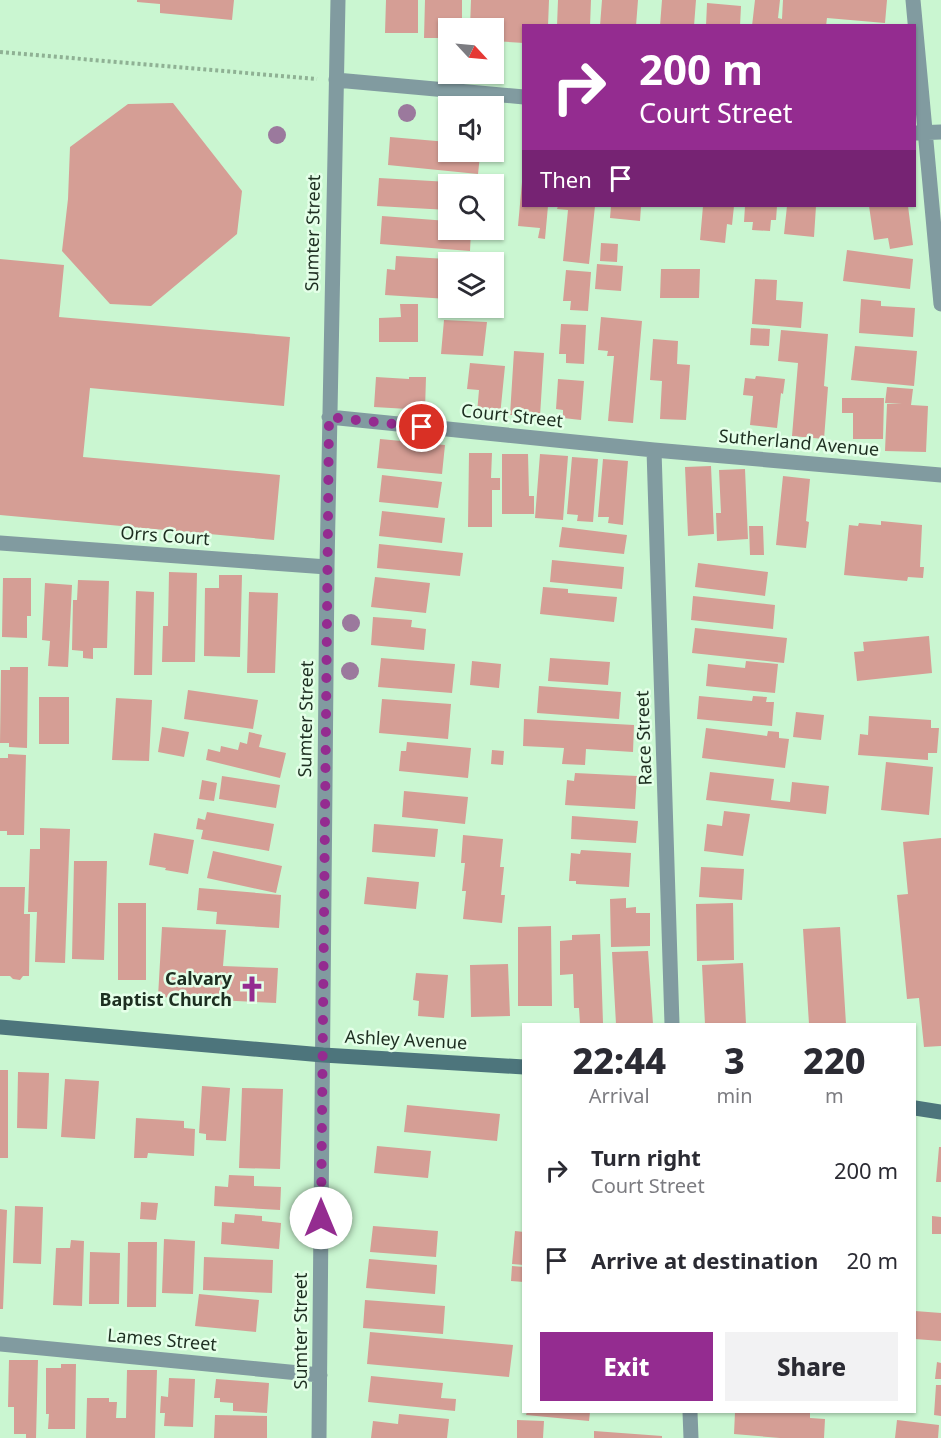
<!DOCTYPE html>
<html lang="en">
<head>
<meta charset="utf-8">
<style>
  :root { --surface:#fff; --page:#f2f2f3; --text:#2b2b33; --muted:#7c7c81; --accent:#942c90 }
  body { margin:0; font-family:"Noto Sans",sans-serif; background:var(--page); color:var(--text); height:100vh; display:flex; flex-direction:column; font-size:22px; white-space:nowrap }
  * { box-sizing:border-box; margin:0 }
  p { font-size:20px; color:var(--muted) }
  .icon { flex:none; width:33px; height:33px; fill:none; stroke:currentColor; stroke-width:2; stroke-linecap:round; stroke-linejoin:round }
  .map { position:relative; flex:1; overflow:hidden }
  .sheet { position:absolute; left:522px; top:1023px; width:394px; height:390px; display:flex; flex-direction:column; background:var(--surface); border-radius:0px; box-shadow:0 2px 4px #0004 }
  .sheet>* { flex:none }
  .hud { position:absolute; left:522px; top:24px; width:394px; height:183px; border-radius:0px; box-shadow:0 2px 4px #0004; background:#942c90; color:#fff; overflow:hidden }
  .needle { width:39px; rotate:116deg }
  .tools { position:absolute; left:438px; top:18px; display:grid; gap:12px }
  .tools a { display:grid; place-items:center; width:66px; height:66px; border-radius:0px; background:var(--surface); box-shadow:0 2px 4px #0004; font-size:30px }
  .pin { position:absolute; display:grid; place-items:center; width:51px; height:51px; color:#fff; margin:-26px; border:3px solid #fff; border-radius:50%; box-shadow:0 2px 6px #0007 }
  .me { position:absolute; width:66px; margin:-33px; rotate:0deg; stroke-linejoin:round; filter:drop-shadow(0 0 4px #0008) }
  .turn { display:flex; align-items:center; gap:21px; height:126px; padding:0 18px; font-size:27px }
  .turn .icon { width:78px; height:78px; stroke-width:2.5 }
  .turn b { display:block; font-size:42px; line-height:51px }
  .then { display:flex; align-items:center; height:57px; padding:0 18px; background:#0003; gap:12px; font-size:22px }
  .eta { display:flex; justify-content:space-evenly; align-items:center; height:102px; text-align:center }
  .eta b { font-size:36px; font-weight:800; line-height:42px }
  .cta { display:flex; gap:12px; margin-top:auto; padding:12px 18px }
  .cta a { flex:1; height:69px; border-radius:0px; background:var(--accent); color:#fff; font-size:24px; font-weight:800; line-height:69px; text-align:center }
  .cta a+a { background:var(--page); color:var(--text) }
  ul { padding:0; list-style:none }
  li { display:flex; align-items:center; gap:18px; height:90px; padding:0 18px }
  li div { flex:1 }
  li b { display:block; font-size:22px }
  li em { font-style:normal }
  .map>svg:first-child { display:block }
</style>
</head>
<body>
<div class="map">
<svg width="941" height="1438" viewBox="0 0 941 1438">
  <rect width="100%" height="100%" fill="#caf6d1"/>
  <path fill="#d59e95" d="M137 0H234L232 20 160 13V4L137 2Z
    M386 0H418V33H385Z
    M425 0H462V28H448V38H424Z
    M471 0H549L548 26H524V43L494 41V28H470Z
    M558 0H591L590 26H557Z
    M602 0H638L636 26H600Z
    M662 0H696L694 26H660Z
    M755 0H780L778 18 782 19 783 0H887L885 23 827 18 826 26H752Z
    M707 3 741 6 740 26H706Z
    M173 103 242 191 237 234 151 306 110 304 62 251 68 199 70 147 128 104Z
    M390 137 448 142V152L480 155 478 174 388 165Z
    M379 178 467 183V184H448V210L377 206Z
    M522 182H524V206H548L545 239 538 238 540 228 518 226Z
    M558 206H595L589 264 563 261 568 210 557 209Z
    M611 206H641L640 221 610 218Z
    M703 206H734L732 225 727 224 725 243 700 240Z
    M745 206H777L776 220H771L770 231 752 230 753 222H744Z
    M787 206H816L814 237 784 234Z
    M869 206H908L913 245 890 249 888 238 874 240Z
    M382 216 448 221V230H471L470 251 380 244Z
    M601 243 618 244 617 262 600 261Z
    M847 250 913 259 910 289 843 281Z
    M396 256 464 260V262H448V299L385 295 387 269 395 270Z
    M0 259 64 265 59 317 290 337 284 406 90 388 83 457 280 475 274 540 0 515Z
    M597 264 623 266 621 291 595 289Z
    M661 269H700L699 298H660Z
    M566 270 591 272 588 311 570 310 571 301H563Z
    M755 279 777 280 776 300 803 302 801 328 752 324Z
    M861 299 881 301V306L915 308 913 337 859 333Z
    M400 304H418V342H379V318L401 317Z
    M601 317 642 321 633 423 608 421 614 356H607L608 351 598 350Z
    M444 320 487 322 483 356 441 354Z
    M561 324 586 325 584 364 566 363V354H559Z
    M751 328 770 329 769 346 750 345Z
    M781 330 828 334 824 386 828 387 824 439 792 436 798 363 778 361Z
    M653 339 678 341 677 364 690 365 686 420 660 419 662 381 650 380Z
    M855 346 917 351 914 386 851 380Z
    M514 351 544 353 540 416 510 415Z
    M470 363 505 366 500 416 477 413 479 390 467 389Z
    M756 376 785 379 783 394 781 393 777 428 750 425 753 396 743 395 745 378 755 379Z
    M376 377 409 379V377H426L425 410 374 407Z
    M558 379 584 381 581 420 563 418V410L556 409Z
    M887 387 913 389 911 405 928 406 926 452 885 451 887 404H902L885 403Z
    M842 398H884L883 439H853V413H842Z
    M380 439 445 445 442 474 377 468Z
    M469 453H492L491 478H500V490H492V527H468Z
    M502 454H528L529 496H534V514H502Z
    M540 454 568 456 563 520 535 518Z
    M572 457 598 459 593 522 577 521 578 515 567 514Z
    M603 459 628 461 623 525 608 523 609 517H598Z
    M711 466 714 534 688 536 685 467Z
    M745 469 748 539 717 541 716 513H721L719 470Z
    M382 475 442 482 438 508 379 502Z
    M783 476 810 479 806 521 809 522 806 548 776 545Z
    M382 511 445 518 442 543 379 536Z
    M881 521 922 525 920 567H924L923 578 908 577 907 581 844 575 849 525 858 526 859 523 881 525Z
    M749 526H763L764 555H750Z
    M562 527 627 535 624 554 559 547Z
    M379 544 463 553 460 576 377 568Z
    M552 560 624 567 622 589 550 582Z
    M698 563 768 572 765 596 695 587Z
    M169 572 197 573 195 662H162L163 626H168Z
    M219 575H242L240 657 204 656 205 588H219Z
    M375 577 430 583 426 613 371 607Z
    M3 578H31V616H27V638L2 637Z
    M78 580 109 581 107 648H93V659L83 658V651L72 650 73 600H77Z
    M45 583 72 585 68 667 48 666 50 641 42 640Z
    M543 587 568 589V593L617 597 614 622 540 614Z
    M136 591 154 592 152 675H134Z
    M249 592 278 593 275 673H247Z
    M693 596 775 605 773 629 691 620Z
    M373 617 412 620 411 627 426 629 424 650 371 645Z
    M695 628 787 638 784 663 692 653Z
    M929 636 932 673 857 681 854 652 864 651 863 642Z
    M381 658 455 664 452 693 378 687Z
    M550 658 610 662 608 685 548 681Z
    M472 661 501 664 499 688 470 685Z
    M746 661 778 664 775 693 706 686 708 664 745 668Z
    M10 667H28L27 748 9 747V743H0L1 670H10Z
    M539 686 621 692 619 719 537 713Z
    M188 690 258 700 253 729 184 719Z
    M699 696 752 701 753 696 767 697 766 702H774L772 726 697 719Z
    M39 697H69V744H39Z
    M116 698 152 700 149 761 112 760Z
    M382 699 451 704 448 739 379 733Z
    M796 712 824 715 821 740 793 737Z
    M869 716 931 720V728H939L937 753H928V760L858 755 860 734 868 735Z
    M524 719 634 725 633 752 586 749 585 765 562 764 564 748 523 746Z
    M162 727 189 732 184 757 158 752Z
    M706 728 767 736 768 731 779 732V738L789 739 785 768 702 758Z
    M249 732 262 735 259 747 286 753 280 778 206 760 208 749 220 752 221 746 238 750 240 742 247 744Z
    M407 742 471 748 468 778 399 771 401 751H406Z
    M492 750 504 751 503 765 491 764Z
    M8 754 26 755 24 835H7V831H0V758H8Z
    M886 762 933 767 929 815 881 810Z
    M710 772 774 779 771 800 790 802 792 782 829 786 826 814 706 800Z
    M575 773 637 776 635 809 565 805 567 780 574 781Z
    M222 776 280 785 276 808 219 799Z
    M202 780 217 783 214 801 199 799Z
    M404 791 468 797 465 824 402 817Z
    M724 811 750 814 743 856 704 851 707 824 722 826Z
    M207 812 274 824 269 851 201 839 203 830 196 829 198 818 205 820Z
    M572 816 638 821 636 843 571 839Z
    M374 824 438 829 435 857 372 852Z
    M40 828 70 829 65 963 35 962 37 912H28L30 849H40Z
    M154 833 194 840 188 874 165 870 166 868 149 865Z
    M463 835 503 839 500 867H504L501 895H505L502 923 463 919 466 891H462L465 863H461Z
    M941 838V1046L924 1047 919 998 907 999 897 895 908 894 903 842Z
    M581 850 631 853 629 887 576 884V881H569L571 853 580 854Z
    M213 851 282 866 276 893 207 878Z
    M74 861H107L104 960 72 959Z
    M701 867 744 869 742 900 699 897Z
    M367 877 419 882 416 909 364 904Z
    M0 887H25L24 914H30L29 976H23L20 980 13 979 10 976H0Z
    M199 888 281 895 279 928 216 924 217 912 197 910Z
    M626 898V908L636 907V913H650V946L611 947 610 899Z
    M118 903H146V980H118Z
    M733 903 734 960 697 961 696 904Z
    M551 926 552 1006H518V927Z
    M162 927 226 930 223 966 278 968 276 1003 158 997Z
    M840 927 846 1024H809L803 929Z
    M600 934 603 1023 580 1024 579 1008H574L573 974 560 975V941L572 940V935Z
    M648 951 653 1024H616L612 952Z
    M743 963 746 1024H705L702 965Z
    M508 964 510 1016 471 1017 470 965Z
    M416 973 448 975 444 1018 418 1016 419 1001 413 1000Z
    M0 1070H8V1158H0Z
    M18 1072 49 1073 47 1129 17 1128Z
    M65 1079 99 1081 95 1139 61 1137Z
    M202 1086 230 1088 226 1141 206 1140V1134L199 1133Z
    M242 1088 283 1089 280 1169 239 1168Z
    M407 1105 500 1114 497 1141 404 1132Z
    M136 1118 184 1121V1128L195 1129 194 1156 148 1153 147 1158H134Z
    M377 1146 431 1151 428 1178 374 1173Z
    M939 1147H941V1182H936Z
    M229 1175 254 1176V1186L281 1187 280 1210 214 1206 215 1186 228 1187Z
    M141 1202 158 1203 156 1220 140 1219Z
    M15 1206 43 1207 41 1264 13 1263Z
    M0 1209 7 1210 3 1309H0Z
    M235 1214 262 1216V1221L281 1223 279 1249 221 1244 222 1222 234 1223Z
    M932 1216 941 1217V1234H932Z
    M373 1226 438 1231 436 1257 370 1252Z
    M515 1231 524 1232V1265L512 1264Z
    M164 1239 195 1241 193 1294 162 1293Z
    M71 1240 84 1241 82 1306 53 1305 56 1248H70Z
    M128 1242H157L156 1307H127Z
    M90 1252 120 1253 119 1304H89Z
    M204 1257 273 1260 272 1293 203 1290Z
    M369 1259 437 1265 435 1294 366 1288Z
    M512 1266 524 1267V1282L511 1281Z
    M199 1294 259 1300 256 1332 195 1326Z
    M365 1300 445 1306 443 1334 363 1328Z
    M915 1311 941 1313V1341L915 1339Z
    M370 1332 513 1345 509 1377 367 1364Z
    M9 1360H38L36 1438H26V1434H14V1407H8Z
    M937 1362 941 1363V1379H935Z
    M61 1364H76L75 1429H48L49 1414H46V1368H61Z
    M127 1370H157L155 1438H86L87 1398H109V1402H117L116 1418H126Z
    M371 1376 443 1383 441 1398 456 1399 455 1411 368 1402Z
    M169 1378 195 1379 193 1427 164 1426 165 1413H160L161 1396 168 1397Z
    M216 1379 269 1383 267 1413 233 1411V1403L220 1402V1398H214Z
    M936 1385H941V1416L934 1415Z
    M527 1412H590L589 1421 526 1415Z
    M735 1412H810V1418L825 1419 824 1438H780L734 1434Z
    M399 1414 449 1419 447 1438H371L373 1421 398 1424Z
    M215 1415 267 1416V1438H214Z
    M517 1420 544 1421 543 1438H517Z
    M897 1420 939 1425 938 1438H895Z
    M594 1431 662 1436V1438H594Z"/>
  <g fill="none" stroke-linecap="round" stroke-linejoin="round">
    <path stroke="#8fb194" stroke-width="4" stroke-dasharray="3 3" stroke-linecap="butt" d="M0 52 317 79"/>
    <path stroke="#819ba0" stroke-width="15" d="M913 0 941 304
      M336 80 524 97
      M915 133 941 132
      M329 417 654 450 941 475
      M654 450 672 1024
      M0 543 327 567
      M0 1344 320 1375
      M690 1412 691 1438
      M319 1438 327 567 338 0"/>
    <path stroke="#4d757c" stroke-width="15" d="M0 1027 323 1055 524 1067
      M915 1108 941 1112"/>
  </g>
  <g fill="#9b799d">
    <circle cx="407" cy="113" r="9"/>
    <circle cx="277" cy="135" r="9"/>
    <circle cx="351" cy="623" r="9"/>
    <circle cx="350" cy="671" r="9"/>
  </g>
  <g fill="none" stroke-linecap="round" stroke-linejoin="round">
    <path stroke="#942c90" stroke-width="10" stroke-dasharray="0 18" d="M321 1218 329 417 422 427"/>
  </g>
  <defs>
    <g id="church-bare" transform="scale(2.07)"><path d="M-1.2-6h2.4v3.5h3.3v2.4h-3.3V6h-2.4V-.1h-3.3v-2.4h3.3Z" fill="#942c90" stroke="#e4ffe8" stroke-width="2.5" paint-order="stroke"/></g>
  </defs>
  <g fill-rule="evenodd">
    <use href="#church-bare" x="252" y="989"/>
  </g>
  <g text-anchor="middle" stroke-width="5" stroke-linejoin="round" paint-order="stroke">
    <g font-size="18" fill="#1d2e20" stroke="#e4ffe8">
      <text transform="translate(313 233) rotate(-89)" y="6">Sumter Street</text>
      <text transform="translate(512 416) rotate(6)" y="6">Court Street</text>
      <text transform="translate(799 443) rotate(5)" y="6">Sutherland Avenue</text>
      <text transform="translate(165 536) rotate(4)" y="6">Orrs Court</text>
      <text transform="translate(306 719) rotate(-89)" y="6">Sumter Street</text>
      <text transform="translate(644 738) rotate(-92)" y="6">Race Street</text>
      <text transform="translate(406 1040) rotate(3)" y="6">Ashley Avenue</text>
      <text transform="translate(301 1331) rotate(-90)" y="6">Sumter Street</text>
      <text transform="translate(162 1340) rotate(5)" y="6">Lames Street</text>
    </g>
    <g font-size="18" font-weight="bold" fill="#1d2e20" stroke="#e4ffe8" text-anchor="end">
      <text x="232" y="985">Calvary<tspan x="232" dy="21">Baptist Church</tspan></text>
    </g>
  </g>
</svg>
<div class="tools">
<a><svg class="needle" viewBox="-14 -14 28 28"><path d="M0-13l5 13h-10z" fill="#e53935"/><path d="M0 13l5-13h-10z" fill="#7c7c81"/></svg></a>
<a><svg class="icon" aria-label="sound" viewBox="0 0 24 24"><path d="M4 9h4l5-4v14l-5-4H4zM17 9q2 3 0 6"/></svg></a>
<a><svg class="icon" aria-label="search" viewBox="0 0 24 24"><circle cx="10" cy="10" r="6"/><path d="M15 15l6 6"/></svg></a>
<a><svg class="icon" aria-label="layers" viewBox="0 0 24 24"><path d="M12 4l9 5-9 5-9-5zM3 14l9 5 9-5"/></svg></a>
</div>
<div class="pin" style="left:422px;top:427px;background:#d93025"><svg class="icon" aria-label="arrive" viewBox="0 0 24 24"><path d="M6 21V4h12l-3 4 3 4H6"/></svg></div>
<svg class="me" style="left:321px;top:1218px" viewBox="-20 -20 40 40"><circle r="19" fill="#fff"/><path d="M0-13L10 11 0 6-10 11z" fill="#942c90"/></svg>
<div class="hud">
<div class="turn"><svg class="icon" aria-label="right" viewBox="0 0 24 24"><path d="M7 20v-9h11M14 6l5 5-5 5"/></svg><div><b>200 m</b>Court Street</div></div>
<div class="then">Then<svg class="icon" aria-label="arrive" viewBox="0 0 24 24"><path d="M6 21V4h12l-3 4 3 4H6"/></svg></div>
</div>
<section class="sheet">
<div class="eta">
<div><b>22:44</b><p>Arrival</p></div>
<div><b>3</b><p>min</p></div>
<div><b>220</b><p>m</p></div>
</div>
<ul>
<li><svg class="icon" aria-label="right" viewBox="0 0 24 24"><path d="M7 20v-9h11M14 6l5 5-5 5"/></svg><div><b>Turn right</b><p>Court Street</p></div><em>200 m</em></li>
<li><svg class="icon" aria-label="arrive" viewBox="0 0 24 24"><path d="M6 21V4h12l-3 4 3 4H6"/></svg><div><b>Arrive at destination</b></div><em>20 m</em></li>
</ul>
<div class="cta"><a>Exit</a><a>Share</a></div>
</section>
</div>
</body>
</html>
